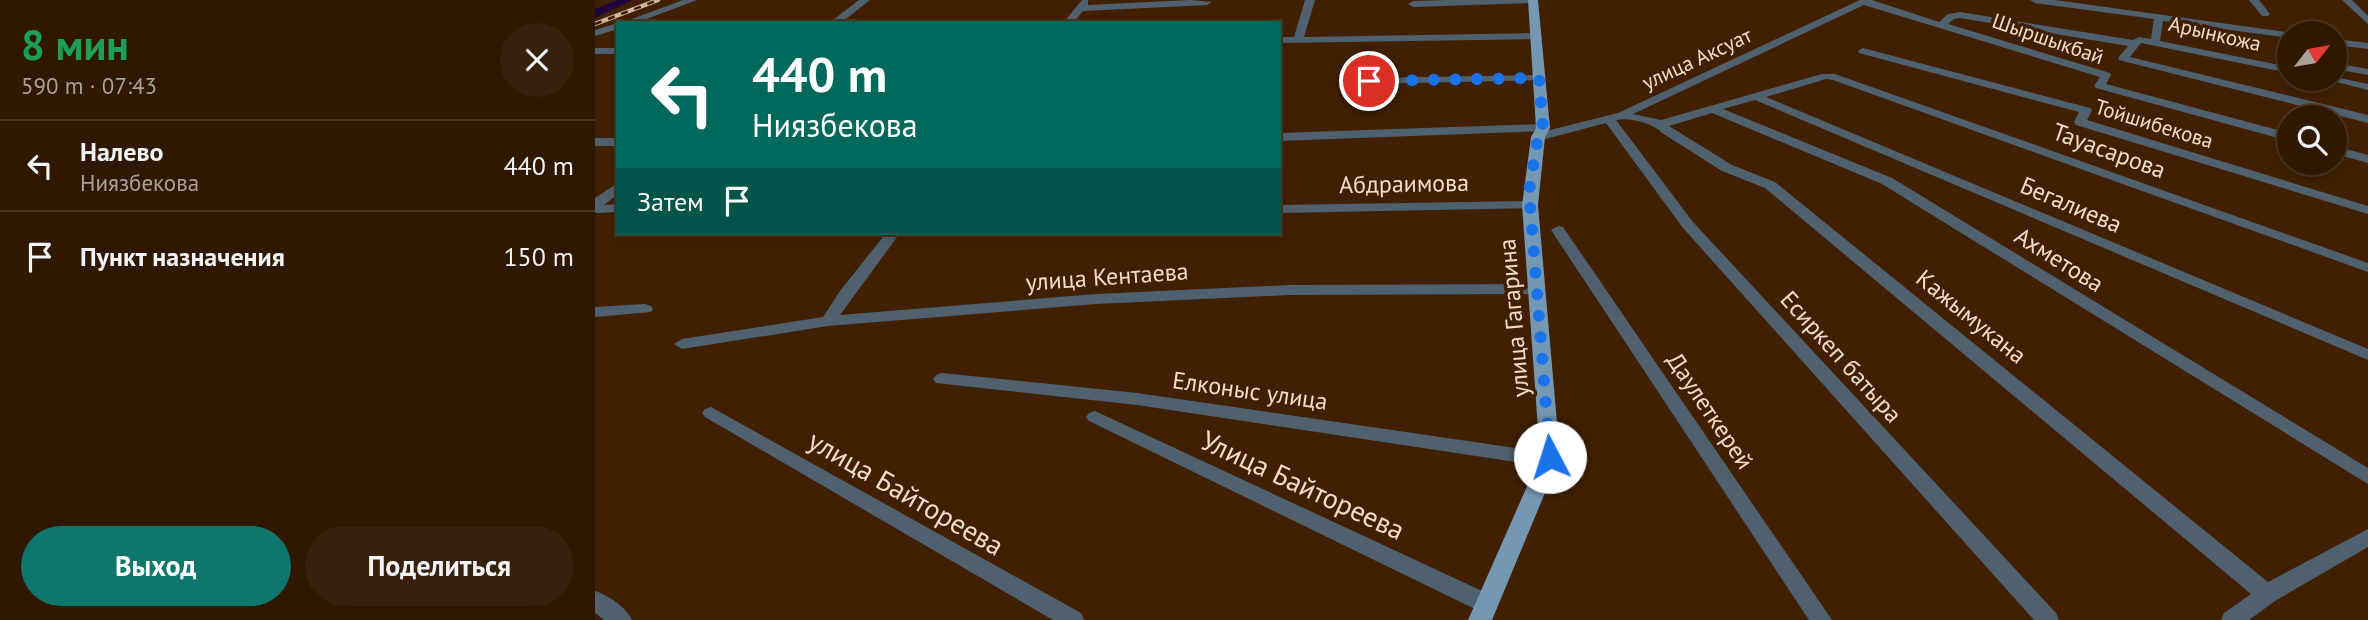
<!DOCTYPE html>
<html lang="ru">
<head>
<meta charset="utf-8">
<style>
  :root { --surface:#301800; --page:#38210a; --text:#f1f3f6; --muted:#a8a099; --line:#4b3722; --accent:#0f766e }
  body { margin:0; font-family:"PT Sans",sans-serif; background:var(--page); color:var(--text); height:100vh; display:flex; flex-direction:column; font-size:26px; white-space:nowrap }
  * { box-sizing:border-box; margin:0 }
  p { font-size:23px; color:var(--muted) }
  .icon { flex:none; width:38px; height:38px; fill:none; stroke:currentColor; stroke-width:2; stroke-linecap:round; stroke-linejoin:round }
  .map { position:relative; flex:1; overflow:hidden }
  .sheet { display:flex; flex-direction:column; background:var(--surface); width:595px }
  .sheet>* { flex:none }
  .banner { position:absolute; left:21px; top:21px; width:665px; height:214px; border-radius:0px; box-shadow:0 4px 10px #0003,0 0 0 2px var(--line); background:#00695c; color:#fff; overflow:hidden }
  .needle { width:46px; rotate:59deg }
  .buttons { position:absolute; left:1682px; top:21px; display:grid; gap:14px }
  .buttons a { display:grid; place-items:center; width:70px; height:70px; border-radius:50%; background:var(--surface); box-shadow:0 4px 10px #0003,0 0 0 2px var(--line); font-size:35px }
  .pin { position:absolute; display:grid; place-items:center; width:60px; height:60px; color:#fff; margin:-30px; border:4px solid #fff; border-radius:50%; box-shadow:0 2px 7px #0007 }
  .me { position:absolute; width:77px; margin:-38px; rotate:355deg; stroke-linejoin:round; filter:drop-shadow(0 0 5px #0008) }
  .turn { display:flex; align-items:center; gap:24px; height:147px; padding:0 21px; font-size:32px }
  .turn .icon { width:91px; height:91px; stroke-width:2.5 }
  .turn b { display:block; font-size:49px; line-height:60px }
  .then { display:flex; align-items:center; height:66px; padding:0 21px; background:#0003; gap:14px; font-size:26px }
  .round { display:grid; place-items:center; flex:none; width:74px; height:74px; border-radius:37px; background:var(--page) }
  .summary { display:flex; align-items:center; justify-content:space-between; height:119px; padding:0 21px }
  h1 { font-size:42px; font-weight:600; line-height:52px; color:#1e9e55 }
  .button { display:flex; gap:14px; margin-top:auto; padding:14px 21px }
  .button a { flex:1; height:80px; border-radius:42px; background:var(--accent); color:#fff; font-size:28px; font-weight:600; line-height:80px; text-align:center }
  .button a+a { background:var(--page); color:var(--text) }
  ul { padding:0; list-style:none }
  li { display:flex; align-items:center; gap:21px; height:91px; padding:0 21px; border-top:2px solid var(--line) }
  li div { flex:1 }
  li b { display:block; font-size:26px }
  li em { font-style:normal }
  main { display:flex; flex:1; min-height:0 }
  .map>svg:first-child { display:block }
</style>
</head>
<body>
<main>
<section class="sheet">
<div class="summary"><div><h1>8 мин</h1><p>590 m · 07:43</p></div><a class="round"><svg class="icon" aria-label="close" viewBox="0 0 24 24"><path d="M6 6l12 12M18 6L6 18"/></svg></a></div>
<ul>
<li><svg class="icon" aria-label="left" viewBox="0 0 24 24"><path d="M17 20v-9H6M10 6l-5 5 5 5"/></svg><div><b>Налево</b><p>Ниязбекова</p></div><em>440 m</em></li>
<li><svg class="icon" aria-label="arrive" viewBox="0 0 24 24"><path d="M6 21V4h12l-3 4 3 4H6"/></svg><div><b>Пункт назначения</b></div><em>150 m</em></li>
</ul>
<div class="button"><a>Выход</a><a>Поделиться</a></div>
</section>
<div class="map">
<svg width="1773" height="620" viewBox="0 0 1773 620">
  <rect width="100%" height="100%" fill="#402000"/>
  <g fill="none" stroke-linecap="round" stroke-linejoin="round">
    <path fill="#20053c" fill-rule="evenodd" d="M22 0H38L0 18V9Z"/>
    <path fill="#4f616e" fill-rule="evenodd" d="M88 0H102L41 23H26Z
      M264 0H275L246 23H234Z
      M487 0H493V5L595 0 617 2 612 5 488 11 478 23H468Z
      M710 0H720L709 37 942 33 947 36 942 39 684 43V37H699Z
      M853 0H941L936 3 818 7 813 4 818 1Z
      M1265 0H1277L1344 22 1353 14 1365 12 1538 40 1544 37 1556 39 1559 19 1440 3 1435 0H1460L1698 33H1694V38L1568 21 1565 41 1694 67V73L1546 43 1535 57 1773 115V123L1524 60 1523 58 1533 46 1365 18 1359 19 1353 24 1515 73 1516 75 1511 84 1694 133V141L1501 88 1499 86 1505 77 1269 5 1038 114 1066 120 1227 74H1240L1773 263V272L1238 80 1231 79 1171 97 1773 349V360L1160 100 1128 109 1297 178 1773 468V484L1287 184 1117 113 1074 126 1137 165 1180 182 1673 582 1773 529V547L1680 601 1654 620H1626L1629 613 1656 594 1170 188 1127 171 1067 133C1059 123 1033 117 1021 120L1098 222 1461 613 1464 620H1439L1088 228 1011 123 943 141 937 137 939 134 1023 113Z
      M1654 0H1664L1675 14 1673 16H1667Z
      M1747 0H1757L1773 16V24Z
      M23 23V29L0 36V30Z
      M1740 39 1773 43V49L1740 45Z
      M0 48H23V54H0Z
      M1268 48 1495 108 1497 110 1492 120 1773 206V214L1481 125 1479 122 1484 112 1264 53 1263 51Z
      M1740 63 1773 69V75L1740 69Z
      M945 75 949 76V80L774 84 769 81 774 78Z
      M1740 77 1773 84V90L1729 79Z
      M948 124 952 125V131L684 141V133Z
      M0 138H23V146H0Z
      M1740 146 1773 155V163L1740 154Z
      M23 183V194L9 205 23 204V212L0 213V198Z
      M935 201 942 205 940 208 684 213V205Z
      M963 226 968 227 1237 620H1214L956 230Z
      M291 233H305L245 315 501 294 694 285 942 284 950 289 942 294 694 295 501 304 233 326 87 349 79 344 87 339 228 317 245 291Z
      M50 304 56 306 58 309 56 312 0 317V307Z
      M347 373 542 393 935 450 962 452 964 457 962 462 935 464 542 405 341 383 338 379 341 375Z
      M116 407 486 613 489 620H458L110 417 107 413 110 409Z
      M500 411 900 597 903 604 900 611 892 613 884 611 494 421 491 417 494 413Z
      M0 591C13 595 31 607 37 620H9L0 613Z"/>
    <path fill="#7498b2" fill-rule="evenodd" d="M933 0H943L955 128 950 137 943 205 965 457 897 620H873L945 457 927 205 936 137 941 128Z"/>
    <g stroke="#cdb5a0" stroke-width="4.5">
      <path id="rail" d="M0 24 63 0"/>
    </g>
    <use href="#rail" stroke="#402000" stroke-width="2.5" stroke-dasharray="7" stroke-linecap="butt"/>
  </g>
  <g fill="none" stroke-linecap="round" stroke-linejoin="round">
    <path stroke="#1a73e8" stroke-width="12" stroke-dasharray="0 21.6" d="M774 81 944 78 948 128 943 137 934 191 955 457"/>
  </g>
  <g text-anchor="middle" stroke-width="7" stroke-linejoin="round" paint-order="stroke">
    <g font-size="21" fill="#f2dccb" stroke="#402000">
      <text transform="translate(1620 34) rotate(13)" y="7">Арынкожа</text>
      <text transform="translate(1453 39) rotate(19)" y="7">Шыршыкбай</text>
      <text transform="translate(1102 59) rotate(-25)" y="7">улица Аксуат</text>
      <text transform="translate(1559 124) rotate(17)" y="7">Тойшибекова</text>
    </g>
    <g font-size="24" fill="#f2dccb" stroke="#402000">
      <text transform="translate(1514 151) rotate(20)" y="8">Тауасарова</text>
      <text transform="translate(809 184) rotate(-1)" y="8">Абдраимова</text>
      <text transform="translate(1476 205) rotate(23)" y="8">Бегалиева</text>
      <text transform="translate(1464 260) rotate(32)" y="8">Ахметова</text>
      <text transform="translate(512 277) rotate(-4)" y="8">улица Кентаева</text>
      <text transform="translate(1376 317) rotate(39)" y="8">Кажымукана</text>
      <text transform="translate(919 318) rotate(-95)" y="8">улица Гагарина</text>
      <text transform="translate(1246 357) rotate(48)" y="8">Есиркеп батыра</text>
      <text transform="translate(655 391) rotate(8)" y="8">Елконыс улица</text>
      <text transform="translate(1115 411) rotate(56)" y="8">Даулеткерей</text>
    </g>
    <g font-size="28" fill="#f2dccb" stroke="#402000">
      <text transform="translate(708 485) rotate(25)" y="10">Улица Байтореева</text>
      <text transform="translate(311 493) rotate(30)" y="10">улица Байтореева</text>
    </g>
  </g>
</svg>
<div class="buttons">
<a><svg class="needle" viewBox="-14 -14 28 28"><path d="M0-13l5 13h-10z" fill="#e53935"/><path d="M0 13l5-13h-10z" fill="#a8a099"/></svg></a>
<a><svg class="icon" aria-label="search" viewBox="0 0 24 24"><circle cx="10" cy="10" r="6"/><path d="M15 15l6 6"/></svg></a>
</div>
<div class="pin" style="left:774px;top:81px;background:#d93025"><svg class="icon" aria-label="arrive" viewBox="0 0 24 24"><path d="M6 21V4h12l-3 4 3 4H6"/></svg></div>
<svg class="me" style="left:955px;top:457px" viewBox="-20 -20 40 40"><circle r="19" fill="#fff"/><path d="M0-13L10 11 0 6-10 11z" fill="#1a73e8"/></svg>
<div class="banner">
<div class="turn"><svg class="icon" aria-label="left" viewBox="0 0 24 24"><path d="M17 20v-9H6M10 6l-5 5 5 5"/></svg><div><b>440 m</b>Ниязбекова</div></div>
<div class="then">Затем<svg class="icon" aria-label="arrive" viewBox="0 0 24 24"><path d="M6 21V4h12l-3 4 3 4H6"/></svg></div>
</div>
</div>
</main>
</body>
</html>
